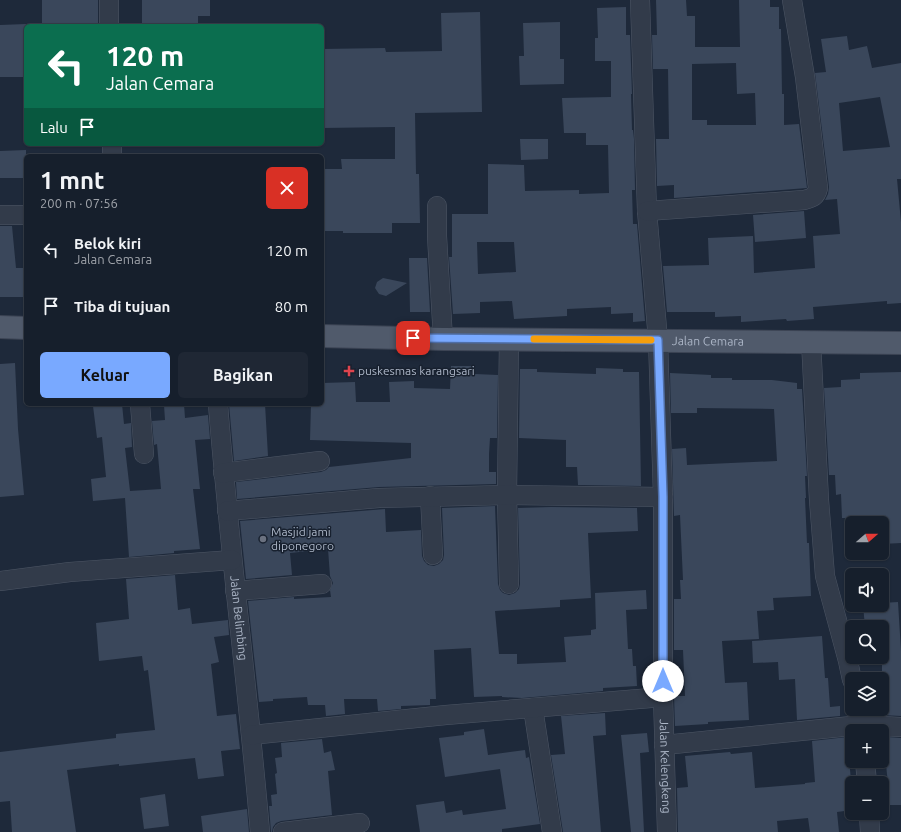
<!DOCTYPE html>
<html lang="id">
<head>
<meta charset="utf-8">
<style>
  :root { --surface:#161f2c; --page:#1f2734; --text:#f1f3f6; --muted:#9ea2a9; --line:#353d48; --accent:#79a9ff }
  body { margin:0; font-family:Ubuntu,sans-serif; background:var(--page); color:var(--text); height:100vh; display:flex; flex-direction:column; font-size:15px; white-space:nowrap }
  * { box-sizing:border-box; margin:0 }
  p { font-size:13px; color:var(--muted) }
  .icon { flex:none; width:22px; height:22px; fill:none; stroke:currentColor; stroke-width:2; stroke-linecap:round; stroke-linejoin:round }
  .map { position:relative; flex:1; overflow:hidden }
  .sheet { position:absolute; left:24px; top:154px; width:300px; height:252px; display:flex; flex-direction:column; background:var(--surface); border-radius:6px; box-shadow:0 1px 3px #0004,0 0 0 1px var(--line) }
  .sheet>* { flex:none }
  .hud { position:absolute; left:24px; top:24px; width:300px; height:122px; border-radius:6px; box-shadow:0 1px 3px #0004,0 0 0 1px var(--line); background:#0b6e4f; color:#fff; overflow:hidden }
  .needle { width:26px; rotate:70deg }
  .controls { position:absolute; left:845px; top:516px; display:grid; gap:8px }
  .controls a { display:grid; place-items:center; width:44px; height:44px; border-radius:6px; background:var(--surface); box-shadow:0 1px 3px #0004,0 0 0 1px var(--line); font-size:20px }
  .pin { position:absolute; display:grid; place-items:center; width:34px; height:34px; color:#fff; margin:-17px; border-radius:8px; box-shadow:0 2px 6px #0006 }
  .me { position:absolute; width:44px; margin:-22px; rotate:0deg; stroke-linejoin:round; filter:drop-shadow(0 0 3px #0008) }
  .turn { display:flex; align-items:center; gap:14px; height:84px; padding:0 16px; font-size:18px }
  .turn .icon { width:52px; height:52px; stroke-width:2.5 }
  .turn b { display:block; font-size:28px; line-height:34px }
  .then { display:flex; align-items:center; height:38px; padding:0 16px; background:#0003; gap:8px; font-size:15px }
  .round { display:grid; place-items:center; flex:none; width:42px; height:42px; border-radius:6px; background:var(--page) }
  .headline { display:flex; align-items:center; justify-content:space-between; height:68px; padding:0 16px }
  h1 { font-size:24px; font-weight:700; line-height:30px }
  .cta { display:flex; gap:8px; margin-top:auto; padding:8px 16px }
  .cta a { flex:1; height:46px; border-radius:6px; background:var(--accent); color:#111; font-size:16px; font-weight:700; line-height:46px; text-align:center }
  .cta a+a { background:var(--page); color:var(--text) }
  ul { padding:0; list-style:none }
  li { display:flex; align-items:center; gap:12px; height:56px; padding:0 16px }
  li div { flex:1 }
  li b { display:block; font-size:15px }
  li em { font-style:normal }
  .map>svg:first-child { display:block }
</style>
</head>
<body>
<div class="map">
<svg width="901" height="832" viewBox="0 0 901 832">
  <rect width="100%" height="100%" fill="#1e293a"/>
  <path fill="#3a475b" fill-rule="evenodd" d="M42 0H98V26H42Z
    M142 0H210V16H198V26H142Z
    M656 0H686L687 16H695V47H740L739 0H770V7H779V29H781L782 94H784V125L799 124 807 188 674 198V185L657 186 656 139H669L668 69H653L652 35H657ZM736 63 737 94 755 93 756 125H707V120H692V64Z
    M626 7V35H630L632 94H631L632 130H633L634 139 635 190H632L633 224H637L645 321 633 322V313L611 314V307L567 309V316L514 319 512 301 480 302V313L453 314 449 257H452V214H488V164L524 165 525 191 579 190V194L609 193 608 145H586V133H564L562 98 611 97V61H595V38H598L597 8ZM477 242H514L516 272 478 274Z
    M480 12 482 112 415 113 416 174H419L420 223H392V233H343V231H322V169H342L341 159H395V127L322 128V49L385 48 386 52 442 51 441 13Z
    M560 22V59H564V84L520 85 519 56H524L523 23Z
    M26 24V77H0V25Z
    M847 36 849 50 867 46 872 68 901 63V179H897L901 222V303L887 304V301L813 307 814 319 787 321 786 319 741 322V316L715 317V312H667L663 266 709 265 708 238 753 236 754 273 815 268 813 236 840 234 837 199 825 200 828 194 829 187 815 73 826 72 821 39ZM880 97 890 147 843 151 839 103Z
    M520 139H548V159L521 160Z
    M26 150V178H0V151Z
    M804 211 806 238 755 242 753 215Z
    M0 226H12L16 268H26V297H0Z
    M409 258H427L430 312H410Z
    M383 278 407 283 386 296 379 294 375 288 377 282Z
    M15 363 18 429 24 495 0 497V364Z
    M451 366H475V374L498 375 497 438H490L489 454V472H496V484L379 487 237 499 236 482 321 472 326 470 329 467 411 458V443L310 440 311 404H322V383L355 382 356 402H390L389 382 414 381V388L450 389Z
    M596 368 623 369V372H639L641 486 578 485 577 467H566V440L519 438 520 369H537V372L596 374Z
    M901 372V543L882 544V523H851V518H842L841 494 836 495 835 475H829L824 388 841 387V380L860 379V373Z
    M670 373 711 375V378H732V380H772L797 383V389H802L807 476H805L806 498H805L807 543H809L811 596 773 598 774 610 757 611 759 639 722 641 725 683 747 682 749 720 708 722V724L675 726 674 696H685L683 650H674V599H681L680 580H683L680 515 674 516 672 449 686 448 687 465 777 461 774 409 697 408V413H671Z
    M106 404H122L124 424 131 423 132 447 125 448 130 491 161 489 157 444 154 445 152 421 165 420 164 405 184 404 185 418 208 415 210 439 195 440 200 489H193L200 549 174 551V553L129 557 125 498 93 501 91 479 106 477 102 437 97 438 93 406Z
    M229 404H265L268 456 234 461Z
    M495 506 498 584 500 590 503 593 509 595 515 593 519 589 520 584 518 508 551 507 637 508 638 531 588 533 591 598 560 600V607L495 611 499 654H517V664L566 662 564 637 591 635V630L596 629 595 593 646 590 647 609 626 610 628 649H632L633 666H636L637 686 603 688V691L522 698 502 697V696L474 697 471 648 434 650 436 699H430V705L401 706V709L378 711 377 699H344L345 714 326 716 325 705H308L307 697 273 699V701L259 702 248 601 294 597V599L331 597 330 590 333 583 330 576 328 549 290 553 292 575 246 579 240 521 385 509 386 532 421 530 422 556 424 561 428 565 434 566 439 564 443 560 444 555 442 508Z
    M175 575 178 610 190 608 192 624 228 620 229 635 214 637 219 662 211 664 217 716 236 714 240 749 221 751 224 776 198 779 195 758 119 766V764L67 770 76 832H12L10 801 0 802V752L116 738V734L155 730 148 670 144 671 142 656 99 661 96 623 129 619 126 579Z
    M898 602 901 651V716L882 715V627H865L863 605H882V603Z
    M822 636 825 678H828L830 707 840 706V716L797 720 795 679 779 680 778 662 753 663 752 641Z
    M605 713 606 735 593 736 601 832H563L551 755 565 754 561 716Z
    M484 729 488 755 525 750 526 758 529 757 540 824 502 829V832H420L416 805 444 801 446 813 462 810 463 815 506 809 500 769 445 777 439 738 464 735V732Z
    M647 733 649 752 640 753 644 832H631L621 735Z
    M847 737 852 791V810L837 812 839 832H810L808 818 777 821 778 832H678L677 788 688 787 685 756 730 752 731 754 752 752 755 788 805 784V783L815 782 812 741Z
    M887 737 901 738V805H890L886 764H883L882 752V745L887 744Z
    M322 739 324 753 331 751 335 770 328 771 332 815 281 821 276 823 273 827 272 832H271L269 806H272L271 795 277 794 275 774 277 773 275 758 282 757 281 743Z
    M165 794 169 826 144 829 140 798Z
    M247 809 249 832H203L201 816Z"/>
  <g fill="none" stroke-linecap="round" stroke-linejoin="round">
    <g stroke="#4d5665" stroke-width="20">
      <g id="minor">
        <path d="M109 0V26"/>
        <path id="s1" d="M640 0 647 211 658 340 663 497V697L667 832"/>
        <path d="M112 144V156"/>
        <path d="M437 206V236L443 339"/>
        <path d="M647 211 804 200C812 198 816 197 818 188L805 77 792 0"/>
        <path d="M0 215H26"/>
        <path d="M509 339 507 495 509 584"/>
        <path d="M811 341 819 500 825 576 848 661 852 680"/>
        <path d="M140 404 144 454"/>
        <path id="s2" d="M218 404C229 547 248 689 260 832"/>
        <path d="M223 473 320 461"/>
        <path d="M430 496 433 555"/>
        <path d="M227 511 379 498 507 495 663 497"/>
        <path d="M0 581 70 572 232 560"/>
        <path d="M235 591 322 584"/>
        <path d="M533 708 552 832"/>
        <path d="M252 735 446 715 663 697"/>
        <path d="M664 745 861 725 901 727"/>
        <path d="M865 761 867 783"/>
        <path d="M869 813 870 832"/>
        <path d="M283 832 360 823"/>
      </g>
    </g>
    <g stroke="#3c4454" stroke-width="24">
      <g id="major">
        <path d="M0 327 26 328"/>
        <path id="s3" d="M322 336 443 339 901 343"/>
      </g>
    </g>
    <use href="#minor" stroke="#323b4a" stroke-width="19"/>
    <use href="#major" stroke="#505a6b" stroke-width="22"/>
  </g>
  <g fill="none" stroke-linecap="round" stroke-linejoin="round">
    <g stroke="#4f6ea6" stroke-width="10">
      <path id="route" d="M413 338 658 340 663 497V681"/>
    </g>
    <use href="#route" stroke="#79a9ff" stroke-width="7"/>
    <path stroke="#f59e0b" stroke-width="7" d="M534 339 651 340"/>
  </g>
  <path fill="#e0444e" stroke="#18212f" stroke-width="1.5" d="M347 365h4v4h4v4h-4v4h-4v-4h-4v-4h4z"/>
  <circle fill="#6b7280" stroke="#18212f" stroke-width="1.5" cx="263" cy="539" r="4"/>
  <g text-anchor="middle" stroke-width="3" stroke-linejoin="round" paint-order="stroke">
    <g font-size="12" fill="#acb6c7" stroke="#18212f">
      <text dy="4" stroke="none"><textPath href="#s3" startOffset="386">Jalan Cemara</textPath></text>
      <text dy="4" stroke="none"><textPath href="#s2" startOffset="215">Jalan Belimbing</textPath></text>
      <text dy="4" stroke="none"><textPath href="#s1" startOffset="767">Jalan Kelengkeng</textPath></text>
    </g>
    <g font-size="12" fill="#acb6c7" stroke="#18212f" text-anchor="start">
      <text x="358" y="375">puskesmas karangsari</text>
      <text x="271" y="536">Masjid jami<tspan x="271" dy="14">diponegoro</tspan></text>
    </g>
  </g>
</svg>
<div class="controls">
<a><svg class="needle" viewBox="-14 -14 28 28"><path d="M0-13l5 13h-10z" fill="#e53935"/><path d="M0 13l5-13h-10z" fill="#9ea2a9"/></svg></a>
<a><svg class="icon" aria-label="sound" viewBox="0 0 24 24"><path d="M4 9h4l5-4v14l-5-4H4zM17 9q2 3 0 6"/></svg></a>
<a><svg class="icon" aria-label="search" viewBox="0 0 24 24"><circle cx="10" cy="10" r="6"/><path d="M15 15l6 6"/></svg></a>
<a><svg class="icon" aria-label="layers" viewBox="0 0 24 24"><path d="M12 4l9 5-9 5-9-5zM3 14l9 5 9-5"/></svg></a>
<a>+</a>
<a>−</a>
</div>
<div class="pin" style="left:413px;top:338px;background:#d93025"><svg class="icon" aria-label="arrive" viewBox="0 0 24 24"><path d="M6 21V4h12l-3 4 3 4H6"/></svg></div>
<svg class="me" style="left:663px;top:681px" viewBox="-20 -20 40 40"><circle r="19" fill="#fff"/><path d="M0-13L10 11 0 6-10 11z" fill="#79a9ff"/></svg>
<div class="hud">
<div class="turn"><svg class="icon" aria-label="left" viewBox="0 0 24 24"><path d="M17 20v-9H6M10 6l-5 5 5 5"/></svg><div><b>120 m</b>Jalan Cemara</div></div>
<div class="then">Lalu<svg class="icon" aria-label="arrive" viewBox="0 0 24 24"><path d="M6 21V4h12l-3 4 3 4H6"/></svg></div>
</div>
<section class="sheet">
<div class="headline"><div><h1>1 mnt</h1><p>200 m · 07:56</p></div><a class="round" style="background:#d93025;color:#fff"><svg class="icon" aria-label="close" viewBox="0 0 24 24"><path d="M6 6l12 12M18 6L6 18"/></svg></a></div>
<ul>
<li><svg class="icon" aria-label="left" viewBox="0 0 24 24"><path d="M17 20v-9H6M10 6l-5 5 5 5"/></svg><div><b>Belok kiri</b><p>Jalan Cemara</p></div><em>120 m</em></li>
<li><svg class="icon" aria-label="arrive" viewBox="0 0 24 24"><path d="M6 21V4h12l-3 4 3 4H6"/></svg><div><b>Tiba di tujuan</b></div><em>80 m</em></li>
</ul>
<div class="cta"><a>Keluar</a><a>Bagikan</a></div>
</section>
</div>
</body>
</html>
